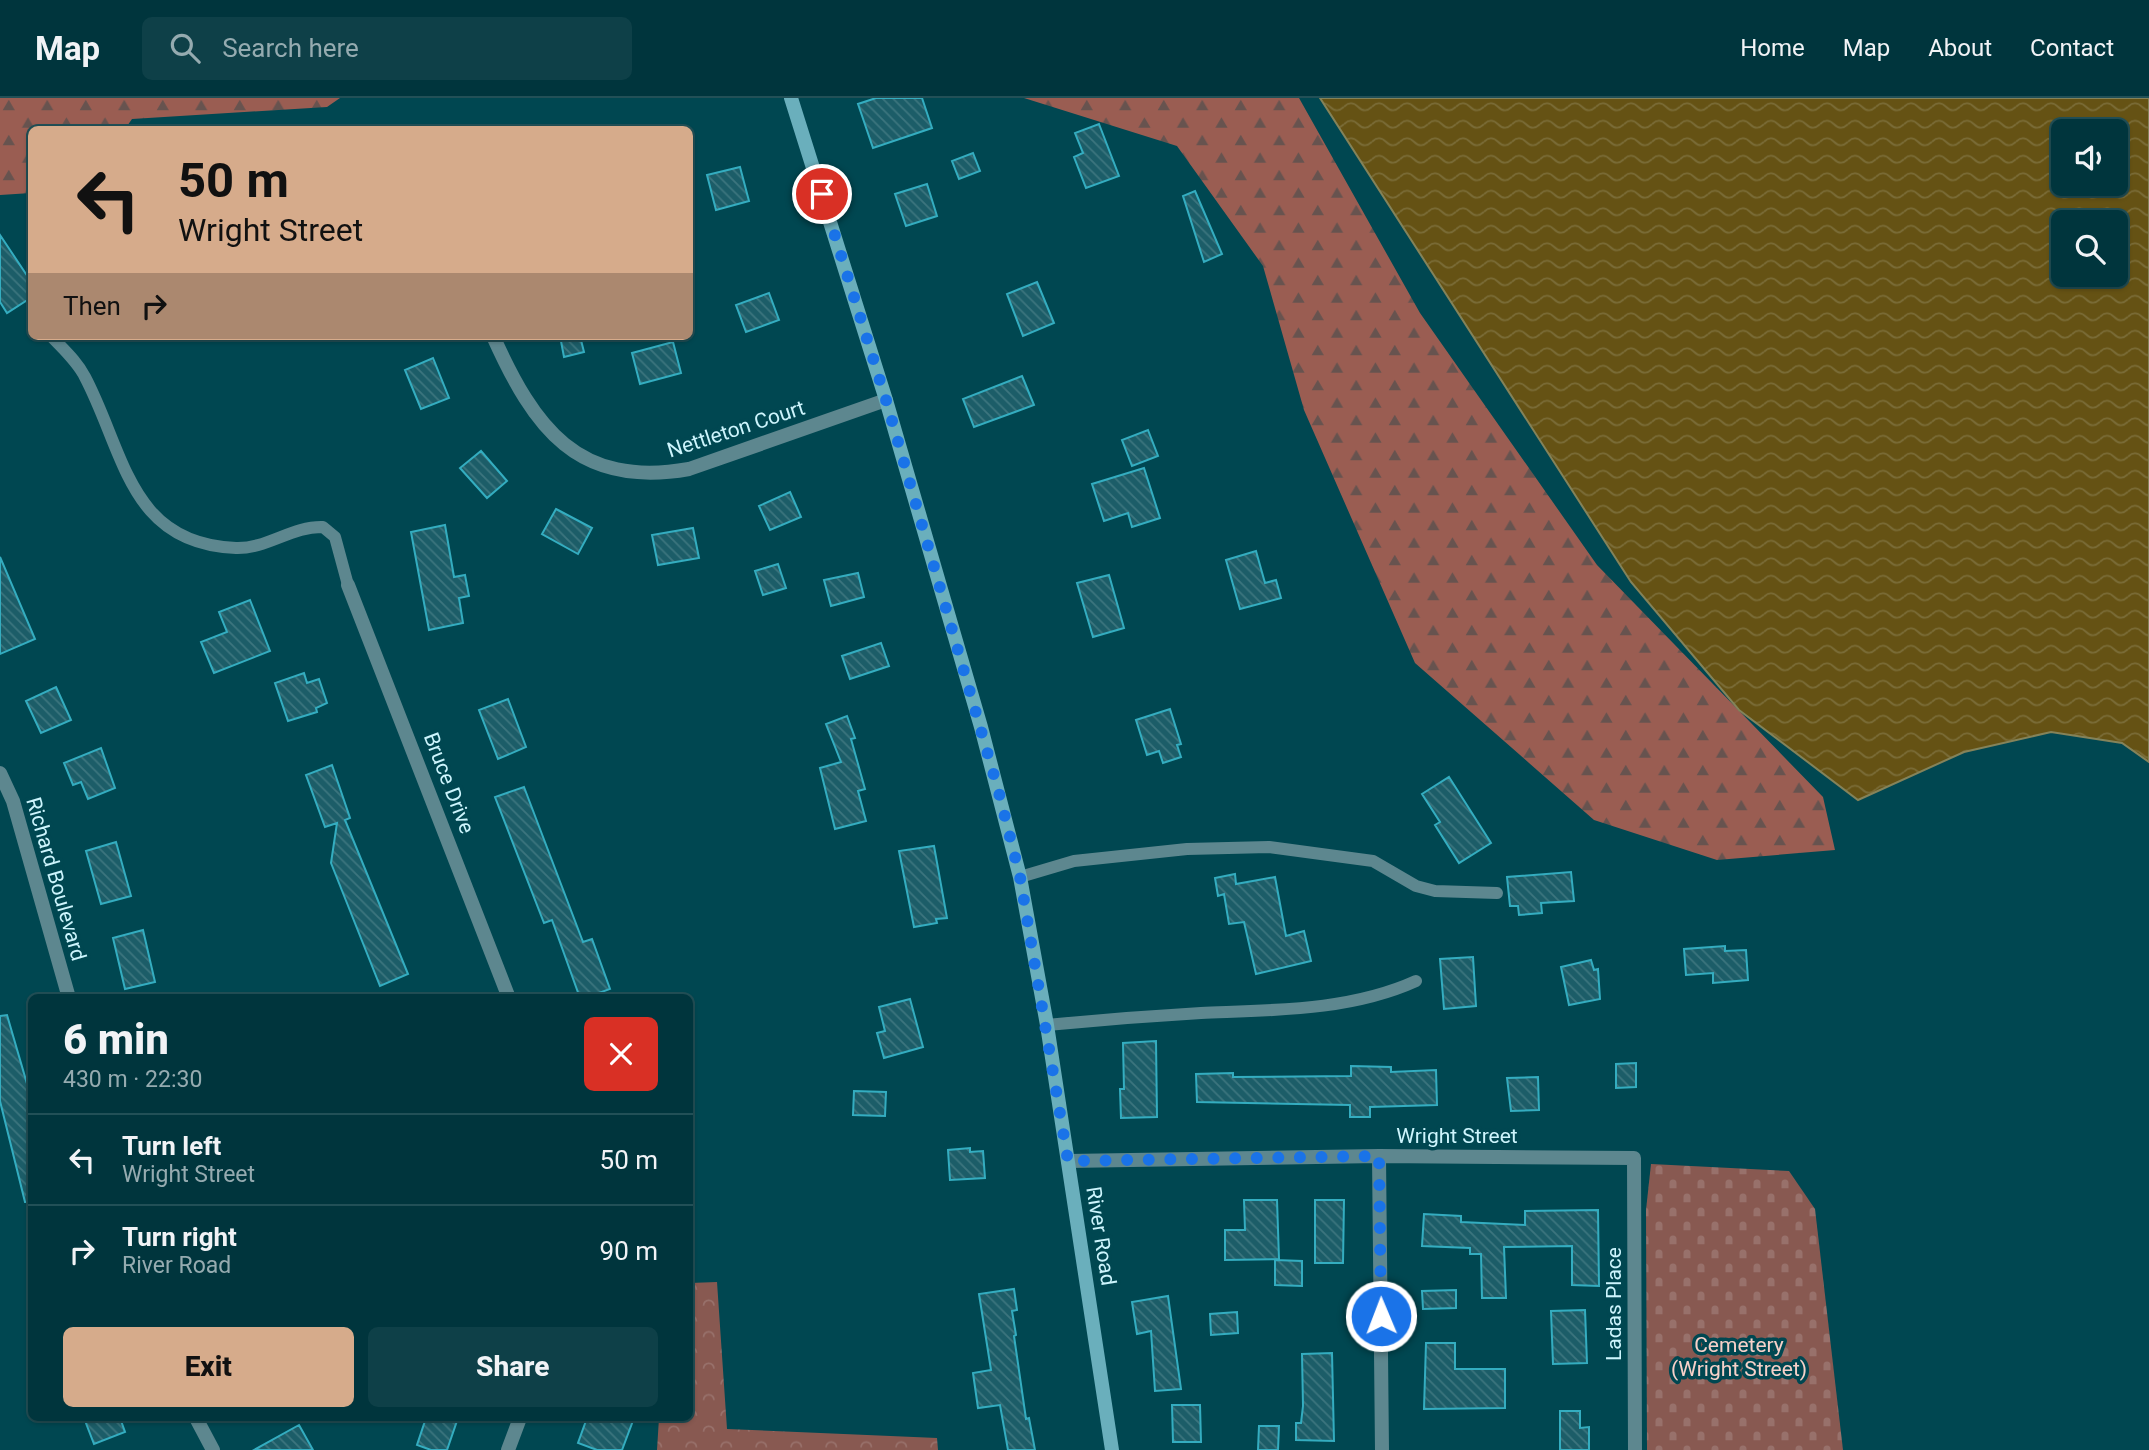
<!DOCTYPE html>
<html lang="en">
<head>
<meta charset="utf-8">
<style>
  :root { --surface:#00353d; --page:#0e4048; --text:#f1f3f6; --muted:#95abb0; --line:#225057; --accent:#d6ab8b }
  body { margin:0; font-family:Roboto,sans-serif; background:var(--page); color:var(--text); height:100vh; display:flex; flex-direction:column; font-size:26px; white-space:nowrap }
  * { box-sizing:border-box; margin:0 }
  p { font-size:23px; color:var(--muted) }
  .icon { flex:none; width:38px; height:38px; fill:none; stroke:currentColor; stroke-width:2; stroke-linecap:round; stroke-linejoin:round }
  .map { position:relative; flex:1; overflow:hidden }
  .details { position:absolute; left:28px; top:896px; width:665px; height:427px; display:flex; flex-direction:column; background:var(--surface); border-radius:10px; box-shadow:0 2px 5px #0004,0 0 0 2px var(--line) }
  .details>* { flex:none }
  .banner { position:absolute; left:28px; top:28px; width:665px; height:214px; border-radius:10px; box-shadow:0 2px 5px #0004,0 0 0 2px var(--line); background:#d6ab8b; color:#111; overflow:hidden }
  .buttons { position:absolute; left:2051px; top:21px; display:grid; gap:14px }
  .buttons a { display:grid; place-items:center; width:77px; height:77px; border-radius:10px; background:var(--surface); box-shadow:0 2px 5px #0004,0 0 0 2px var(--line); font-size:35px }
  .pin { position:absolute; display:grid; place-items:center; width:60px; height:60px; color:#fff; margin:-30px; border:4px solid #fff; border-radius:50%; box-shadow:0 2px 7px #0007 }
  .me { position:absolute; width:77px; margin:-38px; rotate:359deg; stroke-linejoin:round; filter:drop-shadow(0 0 5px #0008) }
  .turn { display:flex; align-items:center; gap:24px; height:147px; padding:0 35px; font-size:32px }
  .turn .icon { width:91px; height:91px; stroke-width:2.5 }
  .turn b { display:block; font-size:49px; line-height:60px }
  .then { display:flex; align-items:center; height:66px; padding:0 35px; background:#0003; gap:14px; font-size:26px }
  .round { display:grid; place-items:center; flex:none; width:74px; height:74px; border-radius:10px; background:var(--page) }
  .head { display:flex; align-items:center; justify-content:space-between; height:119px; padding:0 35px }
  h1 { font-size:42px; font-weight:800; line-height:52px }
  .button { display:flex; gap:14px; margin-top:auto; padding:14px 35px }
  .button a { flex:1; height:80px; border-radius:10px; background:var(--accent); color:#111; font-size:28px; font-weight:800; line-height:80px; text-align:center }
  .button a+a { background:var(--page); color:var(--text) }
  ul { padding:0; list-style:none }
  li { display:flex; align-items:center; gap:21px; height:91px; padding:0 35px; border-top:2px solid var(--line) }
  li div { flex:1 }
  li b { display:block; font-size:26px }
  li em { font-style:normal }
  header { display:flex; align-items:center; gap:42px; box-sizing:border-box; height:98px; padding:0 35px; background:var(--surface); border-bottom:2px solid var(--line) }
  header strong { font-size:33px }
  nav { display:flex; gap:38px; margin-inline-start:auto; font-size:24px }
  .search { width:490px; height:63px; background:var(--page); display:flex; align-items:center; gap:18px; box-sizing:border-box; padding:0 24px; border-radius:10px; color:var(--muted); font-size:26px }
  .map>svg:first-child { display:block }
</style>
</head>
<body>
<header>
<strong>Map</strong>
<div class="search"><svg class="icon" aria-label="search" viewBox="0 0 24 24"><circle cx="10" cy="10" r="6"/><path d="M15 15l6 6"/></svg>Search here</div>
<nav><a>Home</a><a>Map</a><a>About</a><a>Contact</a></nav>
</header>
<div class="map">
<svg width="2149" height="1352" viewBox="0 0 2149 1352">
  <defs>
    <pattern id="forest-firs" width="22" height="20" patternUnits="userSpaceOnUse" patternTransform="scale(1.75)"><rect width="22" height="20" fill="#9a5d52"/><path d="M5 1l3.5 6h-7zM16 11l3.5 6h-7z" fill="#67534f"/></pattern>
    <pattern id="cemetery-stones" width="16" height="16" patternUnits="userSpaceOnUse" patternTransform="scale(1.75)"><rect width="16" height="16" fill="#885951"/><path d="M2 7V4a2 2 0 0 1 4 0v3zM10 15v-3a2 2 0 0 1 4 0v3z" fill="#98716b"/></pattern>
    <pattern id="park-crowns" width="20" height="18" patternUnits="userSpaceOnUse" patternTransform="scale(1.75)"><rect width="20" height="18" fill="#885951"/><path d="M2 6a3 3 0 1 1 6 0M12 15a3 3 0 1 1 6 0" fill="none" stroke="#98716b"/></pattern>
    <pattern id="water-waves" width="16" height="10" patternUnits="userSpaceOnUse" patternTransform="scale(1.75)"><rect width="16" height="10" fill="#655214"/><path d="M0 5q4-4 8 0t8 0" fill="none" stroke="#7a6c37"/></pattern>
    <pattern id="building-back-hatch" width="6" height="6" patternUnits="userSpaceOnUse" patternTransform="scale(1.75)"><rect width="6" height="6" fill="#1c5d68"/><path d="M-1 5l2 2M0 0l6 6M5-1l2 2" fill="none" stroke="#3c757e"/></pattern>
  </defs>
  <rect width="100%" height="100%" fill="#004751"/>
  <path fill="url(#forest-firs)" d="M0 0H340L327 9 132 21 125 31 32 32 31 95 0 97Z
    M1024 0H1299L1420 215 1597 467 1823 699 1835 752 1717 762 1594 722 1415 565 1304 312 1263 168 1177 48Z"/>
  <path fill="url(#cemetery-stones)" d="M1651 1066 1789 1073 1815 1111 1843 1352H1647L1646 1112Z"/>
  <path fill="url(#park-crowns)" d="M717 1184 727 1331 937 1340 938 1352H657L659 1320H690V1185Z"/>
  <path fill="url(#water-waves)" stroke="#84835a" stroke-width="2" fill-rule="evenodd" d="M1320 0H2149V664L2122 645 2051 634 1964 654 1858 702 1739 612 1631 484ZM2063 33H2116V86H2063ZM2063 124H2116V177H2063Z"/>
  <path fill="url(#building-back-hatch)" stroke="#34adc0" stroke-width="2" d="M876 0H922L932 30 873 50 858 6Z
    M1099 26 1119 78 1086 90 1074 59 1083 55 1075 35Z
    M973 55 980 73 959 81 952 63Z
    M740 69 749 103 716 112 707 77Z
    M927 86 937 118 906 128 895 96Z
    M1195 93 1222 156 1204 164 1183 98Z
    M0 137 32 185V199L7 215 0 204Z
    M1037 184 1054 225 1023 238 1007 196Z
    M769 195 779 222 746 234 736 207Z
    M560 238H580L584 254 564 259Z
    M673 244 681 275 640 286 632 255Z
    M433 260 449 300 421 311 405 272Z
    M1022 278 1034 307 974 329 963 301Z
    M1148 332 1158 358 1132 368 1122 342Z
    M481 353 507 383 487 400 460 370Z
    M1144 370 1160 420 1132 429 1128 415 1104 423 1092 386Z
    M790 394 801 419 770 432 759 408Z
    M556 411 592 430 578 456 542 436Z
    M445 427 454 479 465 477 469 498 459 500 463 525 429 532 411 434Z
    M693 430 699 460 658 467 652 437Z
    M1256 453 1265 485 1276 482 1281 500 1240 511 1226 462Z
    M0 459 35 541 0 556Z
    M778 466 786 490 763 497 755 473Z
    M858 475 864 499 831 508 824 482Z
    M1109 477 1124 530 1093 539 1077 485Z
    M250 502 270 553 214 575 201 544 227 534 219 514Z
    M881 545 889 568 850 581 842 558Z
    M304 575 307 585 319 581 327 605 316 610 317 614 288 623 275 585Z
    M56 589 71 622 41 635 26 603Z
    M508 601 526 649 498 661 479 612Z
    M1170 611 1181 646 1177 647 1181 659 1163 665 1159 653 1147 657 1136 622Z
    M847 618 855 640 851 641 865 691 858 693 866 723 835 731 820 670 841 664 826 626Z
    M101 650 115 690 88 701 81 684 73 687 64 665Z
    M332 667 350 720 345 722 408 876 380 888 331 765 337 725 325 729 306 677Z
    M1449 679 1491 745 1459 765 1435 727 1440 724 1422 696Z
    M524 689 583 844 592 841 610 891 585 900H580L552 822 544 825 495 699Z
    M116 744 131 798 101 806 86 753Z
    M934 748 947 820 936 821 937 825 914 829 899 753Z
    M1571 774 1574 803 1541 805 1542 815 1519 817 1518 808H1510L1507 779Z
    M1235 776 1236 786 1275 779 1286 838 1304 833 1311 863 1256 876 1244 824 1229 826 1224 796 1218 798 1215 780Z
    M143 832 155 884 125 891 113 840Z
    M1725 848V853L1746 852 1748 882 1713 885V875L1686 877 1684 851Z
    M1473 859 1476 908 1444 911 1440 861Z
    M1591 862 1594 872 1598 871 1600 901 1569 907 1561 869Z
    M910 901 923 949 884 960 877 935 885 933 879 909Z
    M7 917 32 1003V1104H25L0 1003V918Z
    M1156 943 1157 1019 1121 1020 1120 991H1124L1123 945Z
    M1636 965V989L1616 990V966Z
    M1351 968 1391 969V974L1436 972 1437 1007 1370 1009V1019H1350V1007L1197 1004 1196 976 1233 975V979L1351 978Z
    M1538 979 1539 1012 1511 1013 1507 980Z
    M854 993 886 994 885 1018 853 1017Z
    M970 1050V1054L983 1053 985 1080 950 1082 948 1052Z
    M1244 1102H1277L1279 1161 1225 1162V1132H1245Z
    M1315 1102H1344L1343 1165H1315Z
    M1598 1112 1599 1188 1572 1187V1148L1504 1149 1506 1200H1482L1481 1156H1470V1150L1422 1148 1424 1116 1461 1118V1124L1525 1127V1113Z
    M1275 1162 1302 1163V1188L1275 1187Z
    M1014 1191 1017 1212 1012 1213 1016 1237 1014 1238 1026 1321 1029 1320 1035 1352H1008L1000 1307 978 1310 973 1275 991 1272 979 1196Z
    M1456 1192V1210L1423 1211 1422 1193Z
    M1168 1198 1181 1291 1155 1293 1151 1233 1137 1236 1132 1204Z
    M1585 1212 1587 1265 1553 1266 1551 1213Z
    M1237 1214 1238 1235 1211 1237 1210 1216Z
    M1426 1245H1455V1271H1505V1310L1424 1311Z
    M1332 1255 1334 1343 1296 1342V1325H1301L1303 1308 1302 1256Z
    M1172 1307H1200L1201 1344H1173Z
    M1560 1313H1580V1330L1589 1329V1352H1560Z
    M84 1320H120L125 1334 94 1346Z
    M426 1320H458L447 1352H431L417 1347Z
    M587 1320H634L622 1352H597L578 1345Z
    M299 1327 313 1352H254Z
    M1259 1328H1279L1278 1352H1258Z"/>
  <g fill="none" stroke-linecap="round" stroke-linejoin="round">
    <path stroke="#5d878f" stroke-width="12" d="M51 238C63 251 77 263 85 279 125 355 129 446 236 450 267 451 292 428 323 429L335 439 348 487
      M1020 779 1074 763 1187 751 1269 749 1373 763 1416 788 1435 793 1497 795
      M1047 927C1098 922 1149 918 1201 915 1273 912 1350 913 1416 883"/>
    <path stroke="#5d878f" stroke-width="14" d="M493 238C534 329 577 391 689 371L886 302
      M348 487 509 900
      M0 675 13 703 69 900
      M1379 1058 1382 1352
      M1068 1063 1379 1058 1634 1060 1635 1352
      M196 1320 213 1352
      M508 1352 520 1320"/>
    <path stroke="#6aafbc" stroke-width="14" d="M791 0 886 302 981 629 1020 779 1047 927 1112 1352"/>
  </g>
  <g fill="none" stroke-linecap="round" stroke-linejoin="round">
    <path stroke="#1a73e8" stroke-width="12" stroke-dasharray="0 21.6" d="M822 96 886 302 999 695 1020 779 1068 1063 1379 1058 1381 1218"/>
  </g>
  <g text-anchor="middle" stroke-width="7" stroke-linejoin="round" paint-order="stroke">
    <g font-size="21" fill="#cdf5fd" stroke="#004751">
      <text transform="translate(736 331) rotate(-18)" y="7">Nettleton Court</text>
      <text transform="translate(449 685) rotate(69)" y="7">Bruce Drive</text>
      <text transform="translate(56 781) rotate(74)" y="7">Richard Boulevard</text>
      <text x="1457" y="1045">Wright Street</text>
      <text transform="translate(1101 1138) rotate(81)" y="7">River Road</text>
      <text transform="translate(1614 1206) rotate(-90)" y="7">Ladas Place</text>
    </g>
    <g font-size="21" fill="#f7d1c9" stroke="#004751">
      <text x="1739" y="1254">Cemetery<tspan x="1739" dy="24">(Wright Street)</tspan></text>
    </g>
  </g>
</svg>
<div class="buttons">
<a><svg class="icon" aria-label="sound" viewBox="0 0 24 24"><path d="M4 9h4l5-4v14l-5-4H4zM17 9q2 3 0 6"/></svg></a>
<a><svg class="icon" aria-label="search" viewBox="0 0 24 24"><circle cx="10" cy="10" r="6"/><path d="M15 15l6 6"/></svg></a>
</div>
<div class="pin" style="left:822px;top:96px;background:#d93025"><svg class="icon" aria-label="arrive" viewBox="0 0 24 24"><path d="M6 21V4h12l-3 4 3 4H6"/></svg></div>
<svg class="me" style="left:1381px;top:1218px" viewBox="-20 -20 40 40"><circle r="17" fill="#1a73e8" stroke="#fff" stroke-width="3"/><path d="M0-11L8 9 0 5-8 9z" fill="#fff"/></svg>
<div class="banner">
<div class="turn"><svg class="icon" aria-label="left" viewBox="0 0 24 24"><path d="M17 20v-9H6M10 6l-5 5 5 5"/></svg><div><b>50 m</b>Wright Street</div></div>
<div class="then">Then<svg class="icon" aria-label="right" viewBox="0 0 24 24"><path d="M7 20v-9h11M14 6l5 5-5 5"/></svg></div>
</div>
<section class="details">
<div class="head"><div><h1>6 min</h1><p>430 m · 22:30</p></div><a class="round" style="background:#d93025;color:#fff"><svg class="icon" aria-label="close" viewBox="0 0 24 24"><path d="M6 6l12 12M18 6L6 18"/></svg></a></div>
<ul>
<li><svg class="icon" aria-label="left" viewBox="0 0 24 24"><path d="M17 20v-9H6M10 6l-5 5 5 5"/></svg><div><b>Turn left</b><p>Wright Street</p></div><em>50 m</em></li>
<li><svg class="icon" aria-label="right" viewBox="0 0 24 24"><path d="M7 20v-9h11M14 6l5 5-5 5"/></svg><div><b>Turn right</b><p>River Road</p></div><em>90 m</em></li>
</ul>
<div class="button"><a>Exit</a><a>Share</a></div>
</section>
</div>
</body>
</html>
